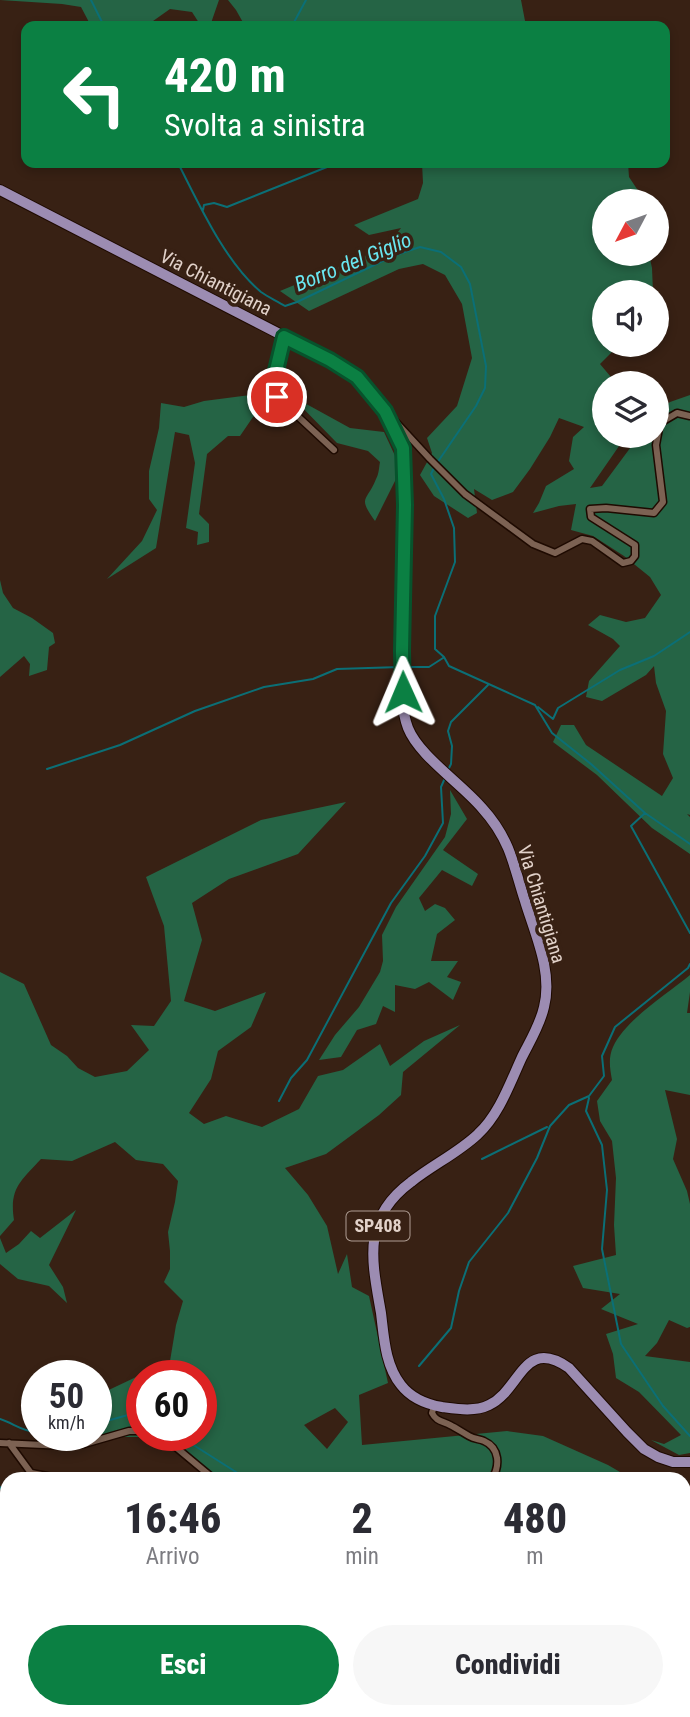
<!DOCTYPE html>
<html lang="it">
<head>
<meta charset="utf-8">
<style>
  :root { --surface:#fff; --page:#f7f7f7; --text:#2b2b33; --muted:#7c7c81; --accent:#0b8043 }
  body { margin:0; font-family:"Roboto Condensed",sans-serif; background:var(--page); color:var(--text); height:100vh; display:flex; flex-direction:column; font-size:26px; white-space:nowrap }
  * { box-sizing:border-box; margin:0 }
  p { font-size:23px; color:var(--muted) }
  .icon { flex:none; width:38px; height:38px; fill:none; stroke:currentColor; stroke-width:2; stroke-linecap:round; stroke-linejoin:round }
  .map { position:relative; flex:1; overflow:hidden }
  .details { position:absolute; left:0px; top:1472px; width:691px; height:247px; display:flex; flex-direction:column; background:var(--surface); border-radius:21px 21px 0 0; box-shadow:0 4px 10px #0003 }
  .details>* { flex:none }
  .guide { position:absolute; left:21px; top:21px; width:649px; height:147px; border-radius:14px; box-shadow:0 4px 10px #0003; background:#0b8043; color:#fff; overflow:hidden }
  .needle { width:46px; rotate:229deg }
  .fabs { position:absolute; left:592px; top:189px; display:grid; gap:14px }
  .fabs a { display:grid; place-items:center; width:77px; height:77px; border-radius:50%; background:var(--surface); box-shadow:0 4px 10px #0003; font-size:35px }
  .speed { position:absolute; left:21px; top:1360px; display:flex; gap:14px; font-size:35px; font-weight:700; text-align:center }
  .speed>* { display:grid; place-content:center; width:91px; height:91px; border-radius:50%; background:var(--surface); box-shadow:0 4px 10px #0003; line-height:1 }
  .speed small { font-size:18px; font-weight:400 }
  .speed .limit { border:10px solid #d22; background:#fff; color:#111 }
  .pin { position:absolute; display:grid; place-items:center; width:60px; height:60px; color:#fff; margin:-30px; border:4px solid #fff; border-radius:50%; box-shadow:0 2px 7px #0007 }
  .me { position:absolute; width:77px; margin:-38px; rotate:359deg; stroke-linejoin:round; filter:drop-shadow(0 0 5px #0008) }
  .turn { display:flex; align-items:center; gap:24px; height:147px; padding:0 28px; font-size:32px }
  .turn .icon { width:91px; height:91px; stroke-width:2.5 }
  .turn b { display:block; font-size:49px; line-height:60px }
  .eta { display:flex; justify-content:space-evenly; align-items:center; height:119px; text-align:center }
  .eta b { font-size:42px; font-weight:800; line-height:49px }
  .action { display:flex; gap:14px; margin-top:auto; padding:14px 28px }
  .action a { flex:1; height:80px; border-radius:42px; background:var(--accent); color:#fff; font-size:28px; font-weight:800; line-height:80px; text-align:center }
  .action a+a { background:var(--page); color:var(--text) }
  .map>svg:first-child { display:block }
</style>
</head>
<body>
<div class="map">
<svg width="690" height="1717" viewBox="0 0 690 1717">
  <rect width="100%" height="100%" fill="#382114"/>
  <path fill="#256445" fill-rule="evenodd" d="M0 0H219L210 26H201L192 12 170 9 146 26H91L81 7 62 4Z
    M228 0H521L526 26H245L236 10Z
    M422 163H628L629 177 645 201H604V254H649L652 268 653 292H604V345H619L600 364 616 383H604V424L602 435 626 436 590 488 602 486 639 436H656V413L670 402 690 395V815L687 814 690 817V854L652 828 597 775 553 742 561 725H574L586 745 662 796 673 778 663 754 666 711 656 683 654 666 646 675 602 701 586 697 589 681 620 646 613 639 588 625 600 615 626 622 645 618 661 595 650 577 624 556 593 536 571 530 576 504 559 506 533 513 539 503 546 486 574 469 569 461 573 437 584 427 559 418 550 437 530 469 513 492 492 500 474 489 477 513 468 518 434 496 420 475 432 453 427 438 457 406 472 358 462 304 445 275 423 264 399 269 309 311 280 291 386 247 401 228 369 235 354 225 418 199 423 183Z
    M266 393 286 409 253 417 240 436H228L207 454 199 514 209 524V542L197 545 198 532 186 528 195 463 189 435 175 432 156 548 107 579 142 541 157 510 149 499V471L159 428 161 403 184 407 204 401Z
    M290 395 350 428 384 432 397 460 398 475 375 521C357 496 367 502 376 479 379 474 379 467 380 462L368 451 337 443Z
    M0 580 3 593 13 608 32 618 53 633 55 643 49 647 47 670 29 676 30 664 24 656 0 677Z
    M450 790 467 819 443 850 478 874 472 886 442 870 419 898 425 911 435 904 445 908 455 920 437 934 431 961H458L447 977 461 982 453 1000 429 982 415 989 395 985V1012L383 1006 376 1024 357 1030 341 1057 319 1060 335 1035 359 1007 380 972 383 961 382 935 396 907 445 837 451 814Z
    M346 802 298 854 229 879 192 903 202 940 184 1001 215 1011 266 992 251 1027 218 1051 211 1079 189 1113 204 1124 226 1116 262 1127 299 1109 318 1076 343 1070 380 1044 390 1066 424 1041 460 1025 403 1072 401 1095 379 1115 326 1154 285 1168 308 1195 327 1226 338 1274 347 1254 352 1287 369 1296 388 1383 359 1395 362 1445 507 1431 543 1436 608 1465 632 1479H212L168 1437H103L96 1415V1396L170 1361 176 1325 183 1301 164 1282 170 1269V1251L168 1232 175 1202 178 1181 163 1164 136 1160 115 1142 72 1161 41 1159C21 1181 9 1188 14 1220L0 1236V972L24 984 51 1045 67 1056 78 1068 95 1077 127 1071 149 1050 131 1025 154 1026 171 1001 164 926 146 877 261 820ZM142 1376H201V1435H142ZM335 1408 348 1422 327 1449 304 1425Z
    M690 975V992L687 1013H690V1095L665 1090 677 1139 673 1159 687 1191 690 1204V1327L687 1328 669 1320 657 1343 645 1356 690 1362V1453L679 1455 651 1440 664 1444 681 1435 639 1392 616 1378 613 1354 606 1334 638 1324 601 1309 620 1294 583 1288 573 1266 616 1255 614 1225 616 1178 612 1141 600 1121 597 1101 612 1080C610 1069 608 1058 613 1047 625 1020 667 994 690 975Z
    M76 1210 49 1265 63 1287 67 1303 49 1286 18 1279 0 1264V1238L6 1253 19 1244 31 1231 40 1238Z
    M690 1502V1717H669L665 1715V1717H299L306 1712H684V1506Z"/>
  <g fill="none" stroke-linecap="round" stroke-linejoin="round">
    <path stroke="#0b6f76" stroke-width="2" d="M91 0 104 26
      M292 26 306 0
      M178 163C199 204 225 262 261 292 268 297 277 301 285 306L297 302 393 256 420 247 441 252 461 267 470 284 486 366 485 388 476 406 437 463
      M203 210 204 205 214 203 227 207 327 167 331 163
      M434 468 431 474 444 499 454 528 455 562 435 616V649L444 657 449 666 535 705 552 733 591 764 645 813 690 844
      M405 667H429L443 658
      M538 707 553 719 558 708 620 670 654 656 690 632
      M47 769 120 745 195 711 264 687 313 679 337 669 400 667
      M448 770 451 764 452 746 448 731 451 722 488 685
      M645 813 631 826 690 933
      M589 1098 586 1111 602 1145 607 1190 602 1249 621 1344 663 1406 690 1436
      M279 1101 291 1078 307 1060 391 903 425 856 443 823 441 787 445 778
      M482 1159 547 1127
      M419 1366 451 1328 459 1291 469 1262 508 1213 537 1158 550 1126 569 1105 589 1096 604 1076 602 1056 615 1027 688 968 690 964
      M0 1419C13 1423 23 1432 37 1432
      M96 1424 142 1411
      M184 1435 195 1446 247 1479
      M0 1487 7 1499
      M684 1518 690 1513
      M684 1572 690 1576"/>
    <g stroke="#1e0a01" stroke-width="9">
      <path id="street" d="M284 336 273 383 277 397 334 450
        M394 420 430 459 465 494 533 544 555 553 582 539 592 541 623 563 631 561 635 556V545L591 517 590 509 606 508 654 513 663 502 656 445 660 423 677 413 690 416
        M434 1406 432 1413C436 1421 442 1421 450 1425 456 1428 462 1432 469 1436 474 1439 479 1439 484 1441 500 1448 500 1466 492 1479
        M156 1435 166 1439 214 1479
        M0 1443 65 1446 84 1444 129 1431H142
        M9 1443 31 1473 63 1479"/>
    </g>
    <g stroke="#1e0a01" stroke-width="12">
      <path id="primary" d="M0 190 330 360C339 366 350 371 358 379 374 395 397 426 403 447 406 460 404 476 405 488 407 546 401 603 402 660 402 682 400 707 408 728 419 756 462 784 482 808 493 820 502 834 508 848 515 865 519 883 525 901 535 934 553 972 544 1007 540 1025 530 1041 522 1057 510 1083 499 1115 478 1134 458 1153 432 1165 411 1182 361 1219 372 1261 381 1313 384 1337 385 1365 401 1385 411 1398 425 1404 442 1407 457 1409 475 1412 489 1405 521 1390 523 1336 569 1368L627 1432 644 1449 658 1457 673 1462H690"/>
    </g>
    <use href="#street" stroke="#7c6253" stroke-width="6"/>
    <use href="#primary" stroke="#9c8cb2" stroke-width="10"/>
  </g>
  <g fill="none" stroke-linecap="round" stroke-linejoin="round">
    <g stroke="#07532c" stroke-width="18">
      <path id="route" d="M277 397 273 383 284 337 330 360 357 377 385 411 403 448 405 505 402 651 403 692"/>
    </g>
    <use href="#route" stroke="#0b8043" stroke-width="12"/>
  </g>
  <g text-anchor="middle" stroke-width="7" stroke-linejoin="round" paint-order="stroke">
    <rect fill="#382114" stroke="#af9d93" stroke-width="2" x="346.5" y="1211.5" width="63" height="29" rx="5"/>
    <g font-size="18" font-weight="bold" fill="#e2d2ca">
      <text x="378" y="1232">SP408</text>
    </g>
    <g font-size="19" fill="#e2d2ca" stroke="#382114">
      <text transform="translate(216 282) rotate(27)" y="7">Via Chiantigiana</text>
      <text transform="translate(542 904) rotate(73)" y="7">Via Chiantigiana</text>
    </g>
    <g font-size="21" font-style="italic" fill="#69e7f1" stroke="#382114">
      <text transform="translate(353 262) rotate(-22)" y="7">Borro del Giglio</text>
    </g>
  </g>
</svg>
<div class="fabs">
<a><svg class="needle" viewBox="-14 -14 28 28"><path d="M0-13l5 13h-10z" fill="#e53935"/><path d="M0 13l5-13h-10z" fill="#7c7c81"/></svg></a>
<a><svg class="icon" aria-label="sound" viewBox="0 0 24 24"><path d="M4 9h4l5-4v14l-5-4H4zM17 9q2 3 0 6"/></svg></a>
<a><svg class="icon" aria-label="layers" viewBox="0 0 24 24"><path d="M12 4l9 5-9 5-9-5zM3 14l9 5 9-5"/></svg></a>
</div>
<div class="speed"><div>50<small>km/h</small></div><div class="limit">60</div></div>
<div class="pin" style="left:277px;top:397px;background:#d93025"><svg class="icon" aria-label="arrive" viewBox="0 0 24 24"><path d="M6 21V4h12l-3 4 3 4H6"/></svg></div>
<svg class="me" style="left:403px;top:692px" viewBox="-20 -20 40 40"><path d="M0-17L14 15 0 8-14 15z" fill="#0b8043" stroke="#fff" stroke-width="4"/></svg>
<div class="guide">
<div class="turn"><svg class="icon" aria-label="left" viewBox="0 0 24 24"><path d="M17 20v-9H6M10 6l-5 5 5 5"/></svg><div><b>420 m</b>Svolta a sinistra</div></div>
</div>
<section class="details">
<div class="eta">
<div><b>16:46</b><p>Arrivo</p></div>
<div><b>2</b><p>min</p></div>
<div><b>480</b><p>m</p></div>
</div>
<div class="action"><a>Esci</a><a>Condividi</a></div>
</section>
</div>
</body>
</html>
